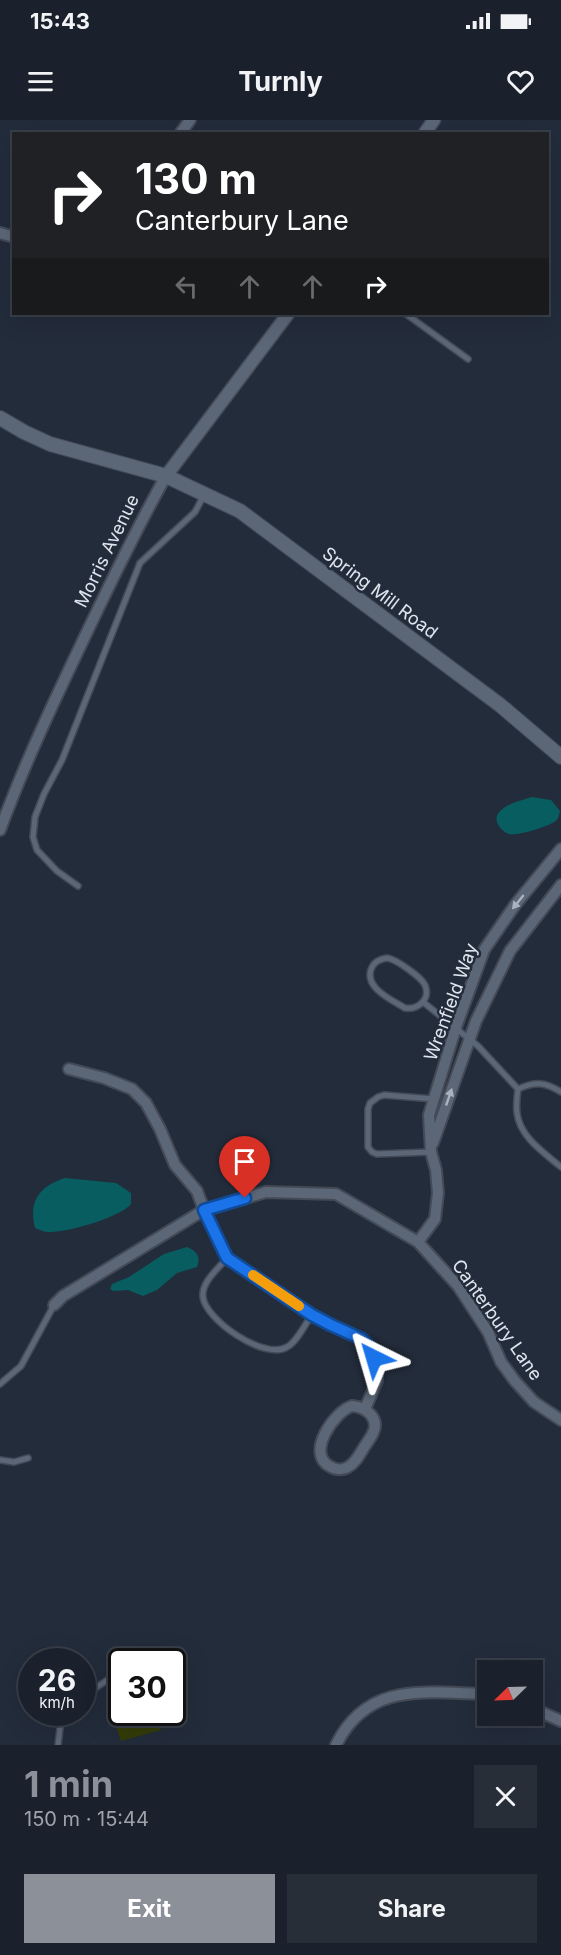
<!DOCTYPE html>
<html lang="en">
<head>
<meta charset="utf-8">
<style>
  :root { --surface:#1a212c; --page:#272e38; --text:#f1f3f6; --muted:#9fa3a9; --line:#383e48; --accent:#8c9099 }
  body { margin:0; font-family:Inter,sans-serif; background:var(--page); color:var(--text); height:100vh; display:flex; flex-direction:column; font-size:22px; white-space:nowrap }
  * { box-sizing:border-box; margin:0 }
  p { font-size:20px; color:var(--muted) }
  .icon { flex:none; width:33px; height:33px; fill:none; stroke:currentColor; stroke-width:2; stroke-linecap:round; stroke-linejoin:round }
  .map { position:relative; height:1625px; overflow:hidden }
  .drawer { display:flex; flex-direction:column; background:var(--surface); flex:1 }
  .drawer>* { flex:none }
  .hud { position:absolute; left:12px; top:12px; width:537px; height:183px; border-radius:0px; box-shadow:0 6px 24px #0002,0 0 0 2px var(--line); background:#202124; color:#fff; overflow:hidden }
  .needle { width:39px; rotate:247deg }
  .controls { position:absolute; left:477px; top:1540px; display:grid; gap:12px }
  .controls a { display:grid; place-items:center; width:66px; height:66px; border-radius:0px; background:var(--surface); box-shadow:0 6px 24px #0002,0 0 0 2px var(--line); font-size:30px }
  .speed { position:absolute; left:18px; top:1528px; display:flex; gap:12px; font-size:30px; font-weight:700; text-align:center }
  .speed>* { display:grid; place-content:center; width:78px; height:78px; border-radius:50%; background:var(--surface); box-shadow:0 6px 24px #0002,0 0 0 2px var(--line); line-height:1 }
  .speed small { font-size:15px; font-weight:400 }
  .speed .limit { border:3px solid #111; border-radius:9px; background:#fff; color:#111 }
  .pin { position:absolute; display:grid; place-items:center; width:51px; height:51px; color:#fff; margin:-62px -26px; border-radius:50% 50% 50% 0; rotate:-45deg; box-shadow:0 0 6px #0007 }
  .pin .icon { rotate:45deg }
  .me { position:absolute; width:66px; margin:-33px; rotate:320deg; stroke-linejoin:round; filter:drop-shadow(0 0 4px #0008) }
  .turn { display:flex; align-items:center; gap:21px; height:126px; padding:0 24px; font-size:27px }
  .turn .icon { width:78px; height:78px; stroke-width:2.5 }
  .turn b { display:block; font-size:42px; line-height:51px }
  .lanes { display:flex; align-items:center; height:57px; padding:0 24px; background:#0003; justify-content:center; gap:30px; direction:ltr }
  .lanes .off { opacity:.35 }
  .round { display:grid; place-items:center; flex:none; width:63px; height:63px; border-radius:0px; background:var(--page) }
  .summary { display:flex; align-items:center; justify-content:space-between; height:102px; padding:0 24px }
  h1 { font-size:36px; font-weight:700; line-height:45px; color:var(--accent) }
  .cta { display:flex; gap:12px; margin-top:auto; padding:12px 24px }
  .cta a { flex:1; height:69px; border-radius:0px; background:var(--accent); color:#fff; font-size:24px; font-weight:700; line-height:69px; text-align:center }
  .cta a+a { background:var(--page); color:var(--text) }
  .status { display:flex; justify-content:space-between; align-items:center; height:42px; padding:0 30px; background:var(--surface); direction:ltr }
  .status svg { height:16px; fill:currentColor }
  header { display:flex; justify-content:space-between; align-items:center; height:78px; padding:0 24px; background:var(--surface); font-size:27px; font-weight:700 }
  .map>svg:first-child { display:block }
</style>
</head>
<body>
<div class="status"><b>15:43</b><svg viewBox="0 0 49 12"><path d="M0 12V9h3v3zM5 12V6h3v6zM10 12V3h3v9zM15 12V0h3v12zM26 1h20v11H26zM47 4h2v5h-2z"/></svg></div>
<header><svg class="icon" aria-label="menu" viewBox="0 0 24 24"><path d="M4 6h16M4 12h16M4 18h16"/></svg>Turnly<svg class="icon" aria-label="heart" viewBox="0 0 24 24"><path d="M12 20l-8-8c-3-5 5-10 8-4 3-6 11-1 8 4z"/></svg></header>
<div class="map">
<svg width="561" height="1625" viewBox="0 0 561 1625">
  <rect width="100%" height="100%" fill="#232c3b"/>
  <path fill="#343c08" d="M149 1593H156L161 1610 121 1621 115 1603Z"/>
  <path fill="#085d60" d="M532 677 551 680 560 691C559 694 559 700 554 702 547 707 518 716 509 714 505 713 501 709 499 706 487 688 522 680 532 677Z
    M65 1058 116 1063 131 1073V1084C121 1097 66 1113 49 1112 44 1112 40 1110 35 1108 28 1081 40 1066 65 1058Z
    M187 1127C197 1131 201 1137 197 1147L177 1153 157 1170 143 1176 128 1170 113 1171 110 1169 112 1164 129 1157 164 1134Z"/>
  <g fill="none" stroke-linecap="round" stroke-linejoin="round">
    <g stroke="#434a56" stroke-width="8">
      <path id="service" d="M406 194 468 239
        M78 766 57 751 37 730 33 717 35 697 44 674 62 640 140 443 195 392 204 375
        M387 838C396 839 421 857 425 865 431 880 417 890 405 888 392 880 362 867 372 847 375 841 380 839 387 838Z
        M423 882 478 926 518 969C517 976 516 985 517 993 520 1017 543 1032 561 1047
        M518 969C535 961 545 962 561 972
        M431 1032 377 1034 372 1032 368 1027V989L370 983 378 977 384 975 434 979
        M227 1138C219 1148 201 1162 203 1177 205 1199 264 1241 287 1227 297 1222 305 1204 312 1195
        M0 1264 21 1246 54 1185
        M0 1340 14 1342 28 1338
        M82 1577 112 1557
        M58 1625 61 1600 67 1593"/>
    </g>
    <g stroke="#434a56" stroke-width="14">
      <path id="minor" d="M180 14 190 0
        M0 113 14 117
        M0 710C25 642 56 577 87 512 112 460 137 407 166 356
        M69 949 104 958 132 969 146 983 160 1009 175 1045 197 1071 204 1090 227 1138 312 1195 331 1205 362 1219 370 1227 377 1248V1261L365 1289
        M433 1023 476 901 510 831 561 765
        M418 1122 435 1099 438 1073 436 1050 431 1032 429 995 456 907 484 830 515 785 561 729
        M54 1185 63 1176 204 1090 266 1072 336 1074 418 1122 458 1166 488 1212 501 1242 515 1261 534 1282 561 1300
        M352 1286C366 1287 380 1298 373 1313 370 1319 366 1324 363 1329 359 1336 355 1343 348 1347 343 1350 336 1350 331 1347 304 1334 335 1291 352 1286Z
        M532 1588 561 1601
        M336 1625C368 1560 427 1573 488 1574"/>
    </g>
    <g stroke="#434a56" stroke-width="15">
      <path id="tertiary" d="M424 14 434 0
        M166 356 288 194"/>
    </g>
    <g stroke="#434a56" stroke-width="16">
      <path id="secondary" d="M0 298 24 312 50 324 166 356 240 391 500 585 561 637"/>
    </g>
    <use href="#service" stroke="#5b6677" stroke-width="5"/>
    <use href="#minor" stroke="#5b6677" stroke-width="10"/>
    <use href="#tertiary" stroke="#5b6677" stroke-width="12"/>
    <use href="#secondary" stroke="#5b6677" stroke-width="14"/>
  </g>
  <defs><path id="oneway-solid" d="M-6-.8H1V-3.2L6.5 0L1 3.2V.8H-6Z" transform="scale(1.5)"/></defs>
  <g fill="#aab2be">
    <use href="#oneway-solid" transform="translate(518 782) rotate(129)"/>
    <use href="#oneway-solid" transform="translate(449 977) rotate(-71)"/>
  </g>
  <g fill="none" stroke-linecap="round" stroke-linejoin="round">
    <g stroke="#114b97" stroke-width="15">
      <path id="route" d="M245 1078 204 1090 227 1138 312 1195 331 1205 362 1219 370 1227 374 1238"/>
    </g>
    <use href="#route" stroke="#1a73e8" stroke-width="10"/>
    <path stroke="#f59e0b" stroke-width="10" d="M253 1155 299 1186"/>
  </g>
  <g text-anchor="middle" stroke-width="5" stroke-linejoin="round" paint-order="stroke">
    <g font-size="18" fill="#dee5ee" stroke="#232c3b">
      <text transform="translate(107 431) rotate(-64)" y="6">Morris Avenue</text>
      <text transform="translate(380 473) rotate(37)" y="6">Spring Mill Road</text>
      <text transform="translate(451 882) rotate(-70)" y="6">Wrenfield Way</text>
      <text transform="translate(497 1200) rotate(55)" y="6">Canterbury Lane</text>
    </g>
  </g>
</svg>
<div class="controls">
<a><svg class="needle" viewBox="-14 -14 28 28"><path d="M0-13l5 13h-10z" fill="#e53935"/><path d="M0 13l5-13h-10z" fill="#9fa3a9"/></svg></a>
</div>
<div class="speed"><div>26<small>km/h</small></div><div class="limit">30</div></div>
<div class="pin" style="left:245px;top:1078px;background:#d93025"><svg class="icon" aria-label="arrive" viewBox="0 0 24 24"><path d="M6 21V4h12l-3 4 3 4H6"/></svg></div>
<svg class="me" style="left:374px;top:1238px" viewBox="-20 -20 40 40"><path d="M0-17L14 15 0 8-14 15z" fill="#1a73e8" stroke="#fff" stroke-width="4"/></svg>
<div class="hud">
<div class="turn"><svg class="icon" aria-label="right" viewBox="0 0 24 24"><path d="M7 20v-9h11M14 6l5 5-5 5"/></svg><div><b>130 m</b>Canterbury Lane</div></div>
<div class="lanes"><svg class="icon off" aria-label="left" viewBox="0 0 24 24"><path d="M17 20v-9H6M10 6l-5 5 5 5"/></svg><svg class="icon off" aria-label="ahead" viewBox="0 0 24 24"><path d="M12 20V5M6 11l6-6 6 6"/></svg><svg class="icon off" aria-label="ahead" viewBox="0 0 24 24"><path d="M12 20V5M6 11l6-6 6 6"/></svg><svg class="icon" aria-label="right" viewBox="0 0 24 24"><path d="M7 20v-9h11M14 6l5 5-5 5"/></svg></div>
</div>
</div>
<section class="drawer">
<div class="summary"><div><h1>1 min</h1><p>150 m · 15:44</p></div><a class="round"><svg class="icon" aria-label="close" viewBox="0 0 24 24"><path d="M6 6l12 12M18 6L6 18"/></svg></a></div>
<div class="cta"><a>Exit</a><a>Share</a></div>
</section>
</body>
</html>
